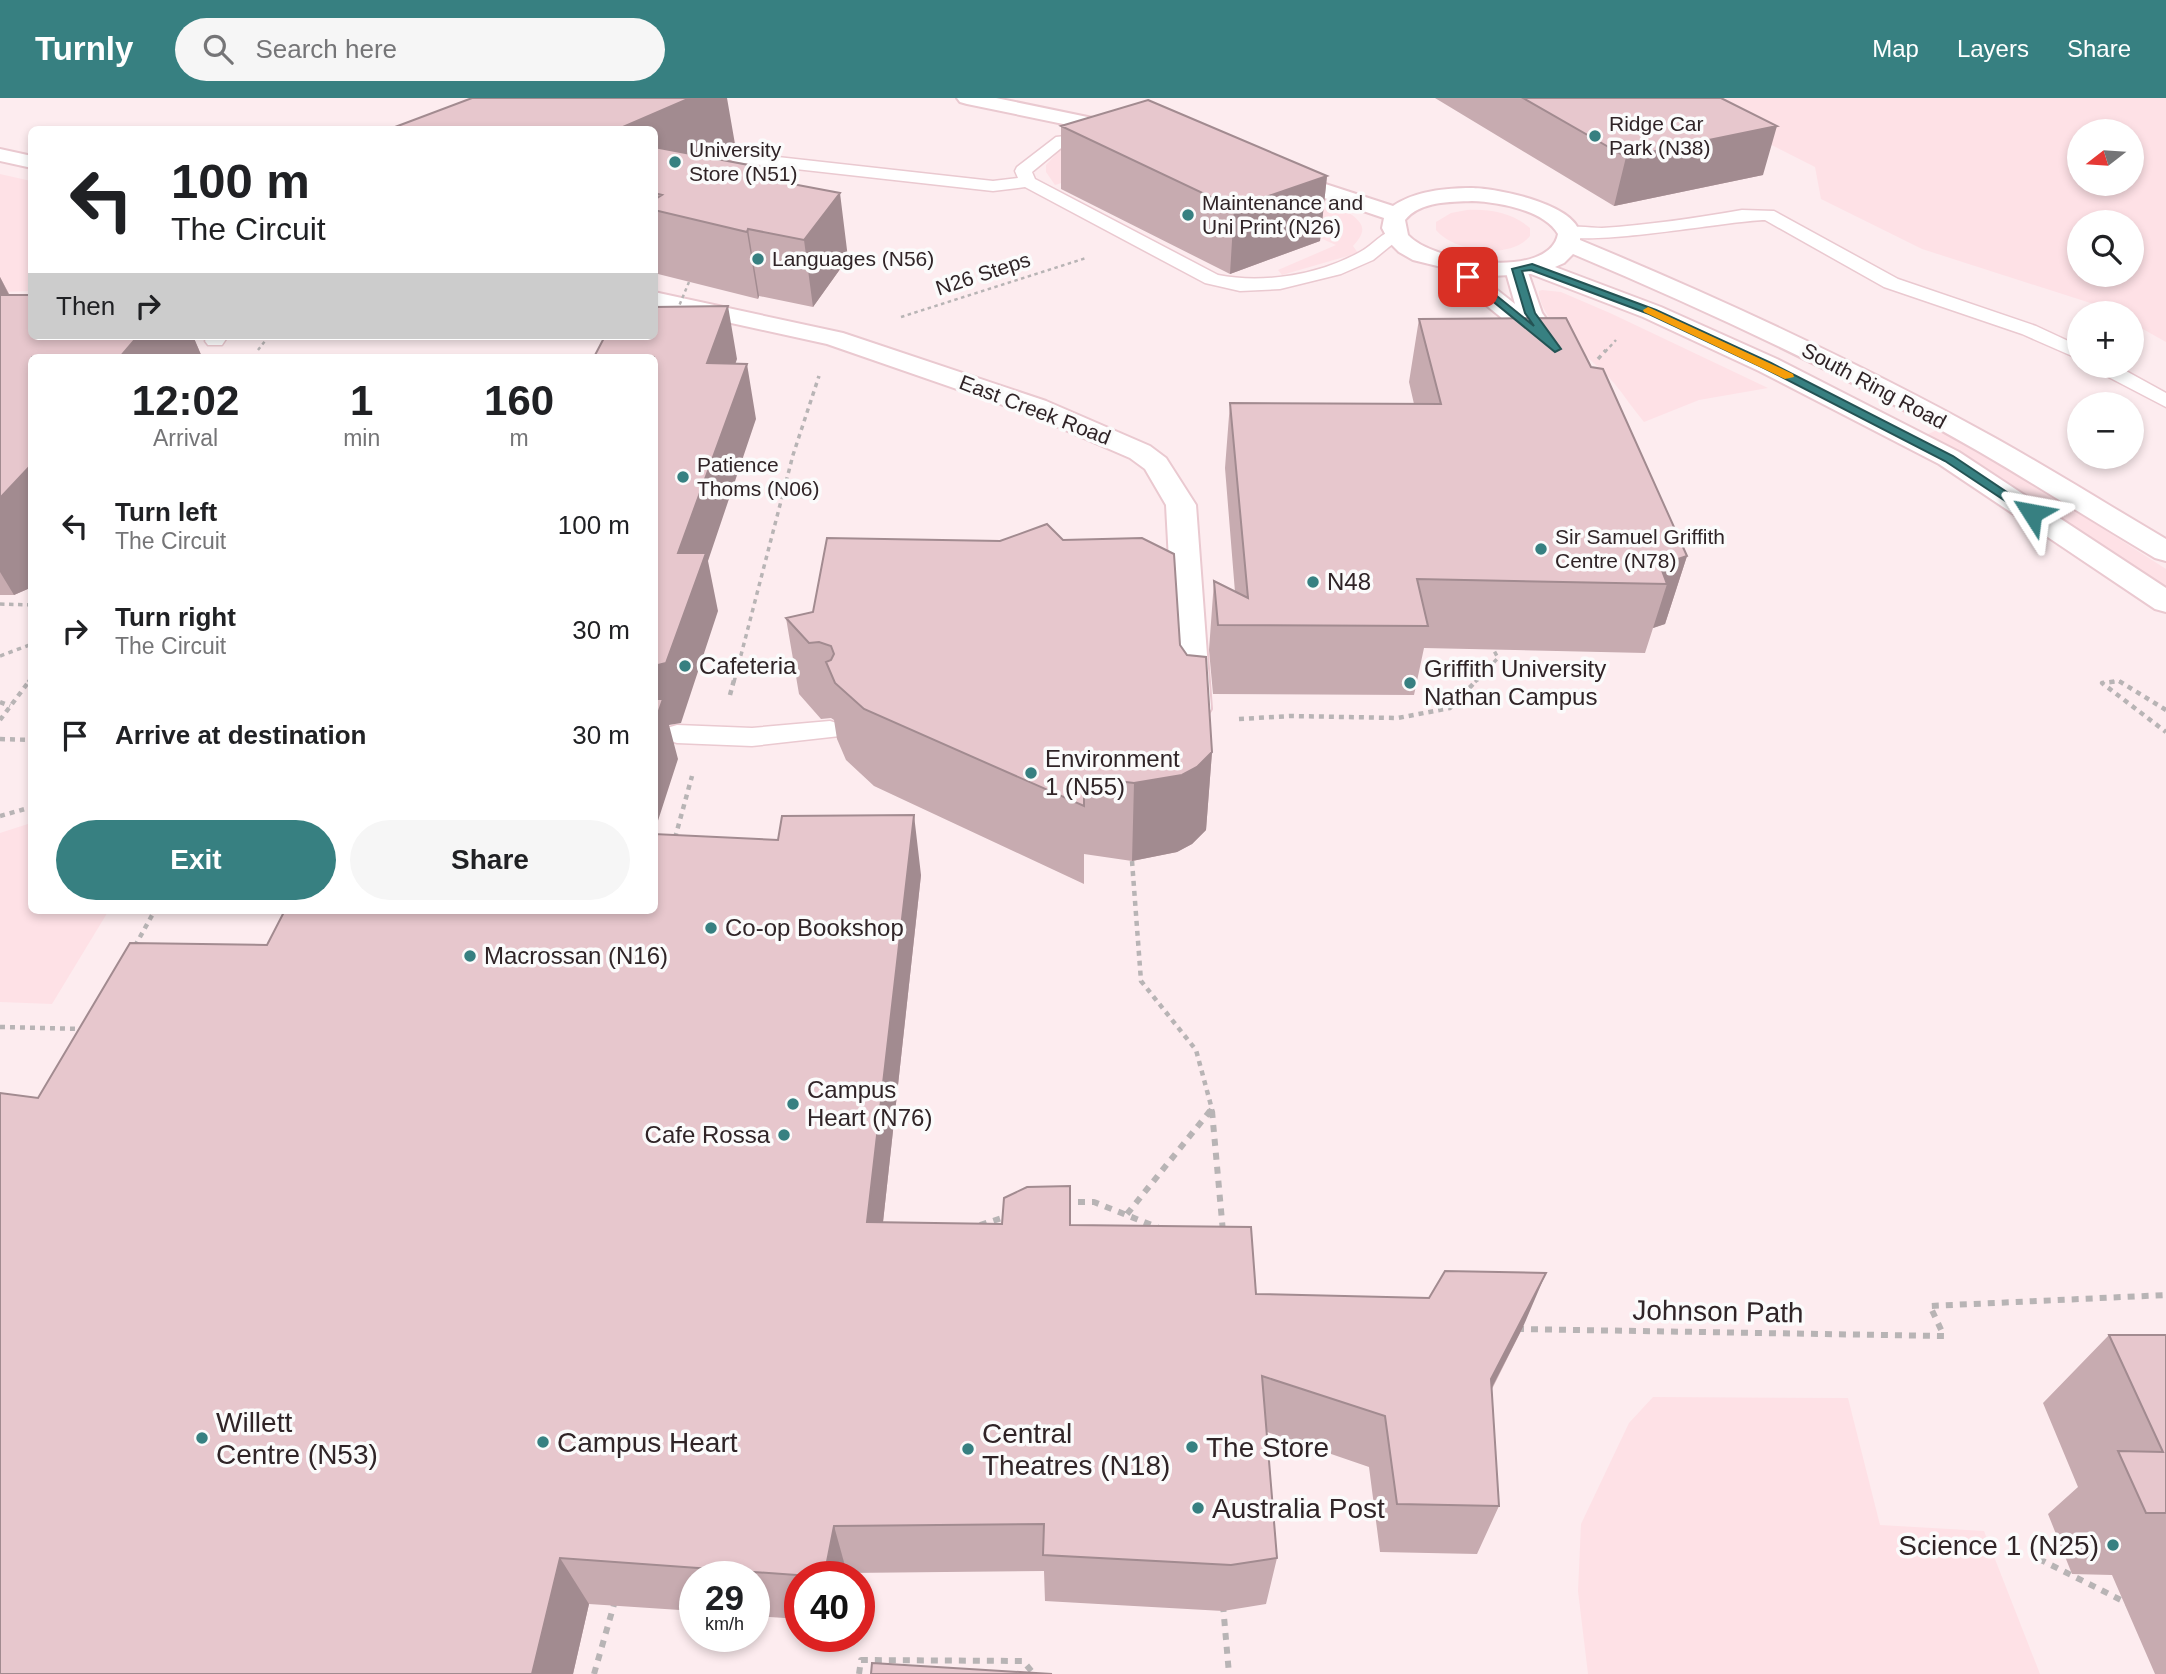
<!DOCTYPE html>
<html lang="en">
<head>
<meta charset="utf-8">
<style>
  :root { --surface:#fff; --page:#f6f6f6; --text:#202124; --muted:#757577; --accent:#378081 }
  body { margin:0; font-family:Helvetica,sans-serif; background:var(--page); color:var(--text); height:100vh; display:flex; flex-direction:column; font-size:26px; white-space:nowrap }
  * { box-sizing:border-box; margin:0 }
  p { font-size:23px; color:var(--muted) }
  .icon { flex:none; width:38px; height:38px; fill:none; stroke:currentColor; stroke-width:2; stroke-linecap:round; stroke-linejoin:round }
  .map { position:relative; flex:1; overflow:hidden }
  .panel { position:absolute; left:28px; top:256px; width:630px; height:560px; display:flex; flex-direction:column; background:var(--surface); border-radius:10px; box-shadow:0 4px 10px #0003 }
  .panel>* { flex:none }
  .banner { position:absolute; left:28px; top:28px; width:630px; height:214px; border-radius:10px; box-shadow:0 4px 10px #0003; background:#fff; color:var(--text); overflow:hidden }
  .needle { width:46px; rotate:253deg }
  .fabs { position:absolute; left:2067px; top:21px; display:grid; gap:14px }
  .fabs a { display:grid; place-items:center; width:77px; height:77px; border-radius:50%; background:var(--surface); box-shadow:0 4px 10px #0003; font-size:35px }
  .speed { position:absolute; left:679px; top:1463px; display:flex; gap:14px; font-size:35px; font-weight:700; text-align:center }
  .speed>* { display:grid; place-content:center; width:91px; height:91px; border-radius:50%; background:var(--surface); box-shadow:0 4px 10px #0003; line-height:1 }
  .speed small { font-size:18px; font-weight:400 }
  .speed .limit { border:10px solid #d22; background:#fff; color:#111 }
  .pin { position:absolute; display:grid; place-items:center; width:60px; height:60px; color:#fff; margin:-30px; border-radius:14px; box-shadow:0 4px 10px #0006 }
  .me { position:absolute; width:77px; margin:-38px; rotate:304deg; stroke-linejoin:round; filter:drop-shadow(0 0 5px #0008) }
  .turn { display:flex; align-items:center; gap:24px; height:147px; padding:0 28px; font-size:32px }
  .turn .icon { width:91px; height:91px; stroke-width:2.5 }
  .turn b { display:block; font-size:49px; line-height:60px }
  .then { display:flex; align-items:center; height:66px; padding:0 28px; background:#0003; gap:14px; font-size:26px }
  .eta { display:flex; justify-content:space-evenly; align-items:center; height:119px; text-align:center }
  .eta b { font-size:42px; font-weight:700; line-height:49px }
  .button { display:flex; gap:14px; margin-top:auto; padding:14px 28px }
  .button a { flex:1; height:80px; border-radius:42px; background:var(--accent); color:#fff; font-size:28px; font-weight:700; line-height:80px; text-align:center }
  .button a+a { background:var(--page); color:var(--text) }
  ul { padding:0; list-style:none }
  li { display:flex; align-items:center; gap:21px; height:105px; padding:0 28px }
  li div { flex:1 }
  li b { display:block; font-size:26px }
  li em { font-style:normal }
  header { display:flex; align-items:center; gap:42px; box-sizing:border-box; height:98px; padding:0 35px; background:var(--accent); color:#fff }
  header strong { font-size:33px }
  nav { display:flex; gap:38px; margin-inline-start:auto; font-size:24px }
  .search { width:490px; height:63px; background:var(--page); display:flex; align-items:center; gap:18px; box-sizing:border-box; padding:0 24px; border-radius:38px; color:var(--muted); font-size:26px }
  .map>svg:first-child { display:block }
</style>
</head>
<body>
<header>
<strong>Turnly</strong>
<div class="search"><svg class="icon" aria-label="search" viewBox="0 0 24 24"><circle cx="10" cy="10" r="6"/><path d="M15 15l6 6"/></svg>Search here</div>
<nav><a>Map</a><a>Layers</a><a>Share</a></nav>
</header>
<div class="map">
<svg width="2166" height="1576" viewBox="0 0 2166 1576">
  <rect width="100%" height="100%" fill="#fbfbfb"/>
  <path fill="#fdecef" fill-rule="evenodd" d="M0 0H2166V1576H0ZM32 32H654V238H32ZM2079 33H2132V86H2079ZM2079 124H2132V177H2079ZM2079 215H2132V268H2079ZM32 259H654V812H32ZM2079 306H2132V359H2079ZM695 1479H754V1538H695ZM800 1479H859V1538H800Z"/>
  <path fill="#fee1e6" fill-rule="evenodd" d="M1679 0H2166V244L2132 225V215H2115L2103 209 1922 151 1821 101 1815 69ZM2079 33H2132V86H2079ZM2079 124H2132V177H2079Z
    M1098 48C1186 47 1267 83 1348 114 1365 126 1367 133 1353 148L1358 155 1282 177 1278 172 1336 147 1145 62 1131 67 1103 56 1062 72 1080 79 1055 87 1046 74V67L1060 52Z
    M0 76 31 83V193L0 194Z
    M1467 112C1490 111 1511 114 1530 130V138C1511 162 1454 154 1436 132V124L1451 115Z
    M1542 192 1561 194 1610 215 1768 290 1699 302 1644 324C1633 311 1624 297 1614 285 1594 261 1539 225 1539 193Z
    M1939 331 2044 393 2166 471V491L2038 407 1922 339Z
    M31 725 32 812H109L52 906 0 904V735Z
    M1653 1299 1848 1300 1880 1427 1984 1433 2040 1576H1588L1578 1493 1581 1426 1629 1325Z"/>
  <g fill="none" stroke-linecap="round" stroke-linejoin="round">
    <g stroke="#eac9d0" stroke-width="3">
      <path id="service" d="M1101 34 1109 39 1107 42 1066 46 1032 74 1035 81 1218 177C1263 186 1319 177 1360 154 1373 147 1382 134 1396 131L1405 136 1373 162 1341 176 1280 191 1240 193 1205 185 1025 89 993 93 734 64 726 59 734 54 993 83 1018 80 1015 73 1017 69 1056 39Z
        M1742 112 1774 113 1898 181 2036 228 2079 248V261L2022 236 1884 189 1765 122C1733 122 1575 152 1560 135 1569 125 1589 130 1602 130 1649 127 1696 120 1742 112Z
        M208 238H228L222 247H208L205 243Z
        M2092 268H2117L2166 295V309L2095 272Z
        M830 623 840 626 843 632 840 638 752 648 677 645 667 642 664 636 667 630 677 627 752 630Z"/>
    </g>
    <g stroke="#eac9d0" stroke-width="4">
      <path id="minor" d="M0 51 32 58V70L0 63Z
        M1451 160 1459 162 1515 206 1505 171 1509 166H1525L1542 215 1557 236 1555 238 1568 251 1564 256 1555 259 1546 256 1443 172 1439 167 1443 162Z
        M654 194 843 235 1046 303 1150 348 1166 360 1196 407 1211 611 1206 619 1194 622 1182 619 1177 611 1166 407 1145 371 1130 360 1026 315 827 246 654 208Z"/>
    </g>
    <g stroke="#eac9d0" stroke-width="4">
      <path id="tertiary" d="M957 0H996L1131 28 1138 30 1141 34 1138 38 1131 40 967 6 960 4Z
        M1276 70 1393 108C1415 93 1445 90 1471 90 1496 90 1585 107 1580 142 1722 201 1862 266 1997 341 2054 373 2110 408 2166 441V463L2155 460C2096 425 2038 388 1978 353 1847 278 1711 214 1573 156L1564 165 1555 169 1661 209 1777 261 1959 354 2166 490V514L2155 511 1939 366 1759 273 1643 219 1531 176 1491 178 1466 175 1413 162 1399 154 1390 145 1382 130 1384 120 1268 81 1265 76 1268 71ZM1472 103C1498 104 1544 112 1558 136 1549 183 1432 164 1408 137L1405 122C1420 103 1450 104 1472 103Z"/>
    </g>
    <path stroke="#b8b4b5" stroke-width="2.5" stroke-dasharray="3.5 3.5" stroke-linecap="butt" d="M901 219 1086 160
      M258 252 269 238
      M1605 254 1616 242"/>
    <path stroke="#b8b4b5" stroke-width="3.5" stroke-dasharray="4.5 4.5" stroke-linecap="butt" d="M1598 261 1606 252
      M0 506 32 507
      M0 558 32 546
      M28 584 32 579
      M734 584 793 357 819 278
      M1475 584 1498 560 1491 547
      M2110 584H2121"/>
    <path stroke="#b8b4b5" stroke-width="4.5" stroke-dasharray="5 5" stroke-linecap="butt" d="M730 597 734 582
      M0 604 10 608
      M2166 612 2119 583 2102 585 2166 634
      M1239 621 1291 618 1398 620 1450 610 1477 582
      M0 622 30 582
      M0 641 32 642
      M0 718 32 709
      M675 740 692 678
      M1132 763 1141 883 1196 952 1213 1015
      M135 848 155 812
      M0 929 83 931
      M1208 1015 1212 1010"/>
    <path stroke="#b8b4b5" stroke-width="6" stroke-dasharray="7 7" stroke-linecap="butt" d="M1212 1013 1223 1134
      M1064 1104H1094L1159 1130
      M1127 1116 1210 1013
      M980 1127 1005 1119
      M1517 1231 1944 1238 1930 1208 2166 1197
      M2039 1461 2127 1505
      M1223 1507 1229 1576
      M594 1576 615 1503
      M859 1576 861 1562 1023 1563 1034 1576"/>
    <use href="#service" fill="#fff" fill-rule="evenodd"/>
    <use href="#minor" fill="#fff" fill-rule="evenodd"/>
    <use href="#tertiary" fill="#fff" fill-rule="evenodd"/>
    <path stroke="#b8b4b5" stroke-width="2.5" stroke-dasharray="3.5 3.5" stroke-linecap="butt" d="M677 213 689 184"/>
  </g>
  <path fill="#c7abb0" d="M1435 0H1721L1763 77 1614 108Z
    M1061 28 1327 78 1320 143 1230 176 1061 91Z
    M654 32 735 46 707 59 759 69 761 80 848 160 813 209 759 198 758 201 658 176 654 160Z
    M0 179 32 238H193L202 259H32V488L30 490 14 497H0Z
    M1419 221 1687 458 1665 526 1653 530 1645 555 1424 550 1414 597 1213 596 1209 552 1214 483 1235 494 1225 370 1230 305 1414 306 1409 284Z
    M1063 442 1180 547 1212 654 1206 732 1192 746 1177 754 1132 763 1084 756V786L874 688 846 662 837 641 834 622 831 620 821 621 799 596 786 520 813 514 1000 443Z
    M921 777 883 1124 1070 1127 1256 1196 1523 1229 1492 1291 1499 1408 1477 1456 1380 1454 1369 1369 1267 1334 1277 1460 1266 1506 1223 1513 1045 1503 1044 1473 847 1475 846 1479H800V1521L754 1518V1479H695V1513L589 1506 573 1576H0L38 1000 267 847Z
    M2109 1237H2166V1576H2155L2112 1477 2072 1476 2048 1416 2078 1389 2043 1305Z"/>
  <path fill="#a28b90" d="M690 0H727L735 46 654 83V32H616Z
    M1777 28 1763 77 1614 108 1626 59Z
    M759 69 768 133 750 78Z
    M1327 78 1320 143 1230 176 1234 110Z
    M840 95 848 160 813 209 804 142Z
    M748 131 759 198 758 201 747 134Z
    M0 179 18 215 0 228Z
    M728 208 737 261 717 320 707 265Z
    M138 238H193L202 259H120Z
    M747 266 756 321 708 463 718 513 681 625 669 627 678 661 654 735V568L678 455Z
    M32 366V488L30 490 14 497 0 474V400Z
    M1687 458 1665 526 1653 530 1667 486 1660 467Z
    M1212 654 1206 732 1192 746 1177 754 1132 763 1134 685Z
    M914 717 921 777 877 1179 867 1124Z
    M1546 1175 1523 1229 1470 1332 1491 1281Z
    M834 1428 847 1475 846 1479H824Z
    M560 1460 589 1506 573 1576H532Z"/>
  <path fill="#e7c7cd" stroke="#a28b90" stroke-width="2" d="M472 0H690L616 32H387Z
    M1523 0H1721L1777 28 1626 59Z
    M1148 2 1327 78 1234 110 1061 28Z
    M654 49 759 69 750 78 840 95 804 142 748 131 747 134 654 112V102L662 97 654 95Z
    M0 197H32V238H138L120 259H32V366L0 400Z
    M728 208 707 265 747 266 678 455H706L666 565 654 568V259H594L605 238H654V209Z
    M1566 220 1591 269 1603 271 1687 458 1660 467 1667 486 1417 481 1428 528 1218 527 1214 483 1248 500 1230 305 1441 306 1419 221Z
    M1047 426 1063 442 1142 440 1174 456 1180 547 1187 557 1206 559 1212 654 1197 669 1182 677 1134 685 1084 679V708L864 611 835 585 826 564 831 562 834 556 831 548 819 544 809 545 786 520 813 514 827 440 1000 443Z
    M654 586 658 587 654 598Z
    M654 601H663L654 627Z
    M914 717 867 1124 1002 1126 1004 1100 1027 1089 1070 1088V1127L1251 1129 1256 1196 1429 1200 1445 1173 1546 1175 1491 1281 1499 1408 1397 1406 1385 1318 1262 1278 1277 1460 1231 1467 1043 1457 1044 1426 834 1428 824 1479 560 1460 532 1576H0V995L38 1000 130 845 267 847 285 812H654V736L778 742 782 718Z
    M2109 1237H2166V1415H2146L2118 1353 2163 1354Z
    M872 1565 1052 1576H871Z"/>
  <path fill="#378081" stroke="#245354" stroke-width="2" d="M1532 166 1656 212 1771 265 1953 358 2038 415 2028 418 1945 363 1764 270 1649 216 1531 172 1522 173 1535 215 1561 251 1555 254 1463 179 1471 177 1534 228 1525 215 1512 171Z"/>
  <path fill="#f59e0b" d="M1648 209 1793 276 1794 279 1785 281 1644 214 1643 212Z"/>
  <g fill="#378081" stroke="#fbfbfb" stroke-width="2.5">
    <circle cx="1595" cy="38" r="7"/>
    <circle cx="675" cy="64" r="7"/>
    <circle cx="1188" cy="117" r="7"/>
    <circle cx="758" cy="161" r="7"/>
    <circle cx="683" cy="379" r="7"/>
    <circle cx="1541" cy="451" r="7"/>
    <circle cx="1313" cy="484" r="7"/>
    <circle cx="685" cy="568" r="7"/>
    <circle cx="1410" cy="585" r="7"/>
    <circle cx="1031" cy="675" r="7"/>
    <circle cx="711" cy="830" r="7"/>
    <circle cx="470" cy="858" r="7"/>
    <circle cx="793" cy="1006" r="7"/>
    <circle cx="784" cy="1037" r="7"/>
    <circle cx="202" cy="1340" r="7"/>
    <circle cx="543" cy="1344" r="7"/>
    <circle cx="1192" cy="1349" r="7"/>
    <circle cx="968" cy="1351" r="7"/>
    <circle cx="1198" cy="1410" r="7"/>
    <circle cx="2113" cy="1447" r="7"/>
  </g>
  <g text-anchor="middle" stroke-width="7" stroke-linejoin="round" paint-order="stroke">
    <g font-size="21" fill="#302427" stroke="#fbfbfb" text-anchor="start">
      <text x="1609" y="33">Ridge Car<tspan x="1609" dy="24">Park (N38)</tspan></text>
      <text x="689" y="59">University<tspan x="689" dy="24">Store (N51)</tspan></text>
      <text x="1202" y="112">Maintenance and<tspan x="1202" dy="24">Uni Print (N26)</tspan></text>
      <text x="772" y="168">Languages (N56)</text>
      <text x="697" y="374">Patience<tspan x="697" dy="24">Thoms (N06)</tspan></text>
      <text x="1555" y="446">Sir Samuel Griffith<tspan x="1555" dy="24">Centre (N78)</tspan></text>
    </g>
    <g font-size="21" fill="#302427" stroke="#fbfbfb">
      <text transform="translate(983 176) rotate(-18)" y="7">N26 Steps</text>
      <text transform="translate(1874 288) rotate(28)" y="7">South Ring Road</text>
      <text transform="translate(1035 312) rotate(21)" y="7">East Creek Road</text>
    </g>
    <g font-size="24" fill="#302427" stroke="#fbfbfb" text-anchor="start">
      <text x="1327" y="492">N48</text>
      <text x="699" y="576">Cafeteria</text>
      <text x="1424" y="579">Griffith University<tspan x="1424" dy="28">Nathan Campus</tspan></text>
      <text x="1045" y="669">Environment<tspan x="1045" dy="28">1 (N55)</tspan></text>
      <text x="725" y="838">Co-op Bookshop</text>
      <text x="484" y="866">Macrossan (N16)</text>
      <text x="807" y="1000">Campus<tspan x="807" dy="28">Heart (N76)</tspan></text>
      <text x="770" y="1045" text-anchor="end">Cafe Rossa</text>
    </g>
    <g font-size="28" fill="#302427" stroke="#fbfbfb">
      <text transform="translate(1718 1213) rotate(1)" y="10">Johnson Path</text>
    </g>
    <g font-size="28" fill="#302427" stroke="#fbfbfb" text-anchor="start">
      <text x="216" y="1334">Willett<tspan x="216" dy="32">Centre (N53)</tspan></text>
      <text x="982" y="1345">Central<tspan x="982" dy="32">Theatres (N18)</tspan></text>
      <text x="557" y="1354">Campus Heart</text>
      <text x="1206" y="1359">The Store</text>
      <text x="1212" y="1420">Australia Post</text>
      <text x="2099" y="1457" text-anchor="end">Science 1 (N25)</text>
    </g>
  </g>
</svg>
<div class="fabs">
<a><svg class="needle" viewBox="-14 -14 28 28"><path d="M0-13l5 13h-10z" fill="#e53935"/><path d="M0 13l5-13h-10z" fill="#757577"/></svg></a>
<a><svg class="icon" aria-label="search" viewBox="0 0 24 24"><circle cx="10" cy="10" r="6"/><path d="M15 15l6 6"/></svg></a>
<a>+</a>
<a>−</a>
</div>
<div class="speed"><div>29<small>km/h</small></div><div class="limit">40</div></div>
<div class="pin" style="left:1468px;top:179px;background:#d93025"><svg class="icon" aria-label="arrive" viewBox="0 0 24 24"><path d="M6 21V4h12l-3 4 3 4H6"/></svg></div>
<svg class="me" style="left:2032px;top:415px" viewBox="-20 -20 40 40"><path d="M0-17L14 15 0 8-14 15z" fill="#378081" stroke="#fff" stroke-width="4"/></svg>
<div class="banner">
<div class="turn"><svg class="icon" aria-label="left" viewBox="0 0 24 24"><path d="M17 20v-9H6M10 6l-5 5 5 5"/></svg><div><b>100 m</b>The Circuit</div></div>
<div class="then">Then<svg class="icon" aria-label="right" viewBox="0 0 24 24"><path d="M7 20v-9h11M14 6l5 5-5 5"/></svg></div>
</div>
<section class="panel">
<div class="eta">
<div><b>12:02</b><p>Arrival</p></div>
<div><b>1</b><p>min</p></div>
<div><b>160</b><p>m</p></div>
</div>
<ul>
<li><svg class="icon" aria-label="left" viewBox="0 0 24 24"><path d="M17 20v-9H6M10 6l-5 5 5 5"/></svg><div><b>Turn left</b><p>The Circuit</p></div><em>100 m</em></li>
<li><svg class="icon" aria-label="right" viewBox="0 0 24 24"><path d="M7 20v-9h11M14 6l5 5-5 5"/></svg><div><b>Turn right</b><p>The Circuit</p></div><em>30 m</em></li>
<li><svg class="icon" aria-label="arrive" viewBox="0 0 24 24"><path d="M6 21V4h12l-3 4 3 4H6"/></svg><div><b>Arrive at destination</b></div><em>30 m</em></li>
</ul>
<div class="button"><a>Exit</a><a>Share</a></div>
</section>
</div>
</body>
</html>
